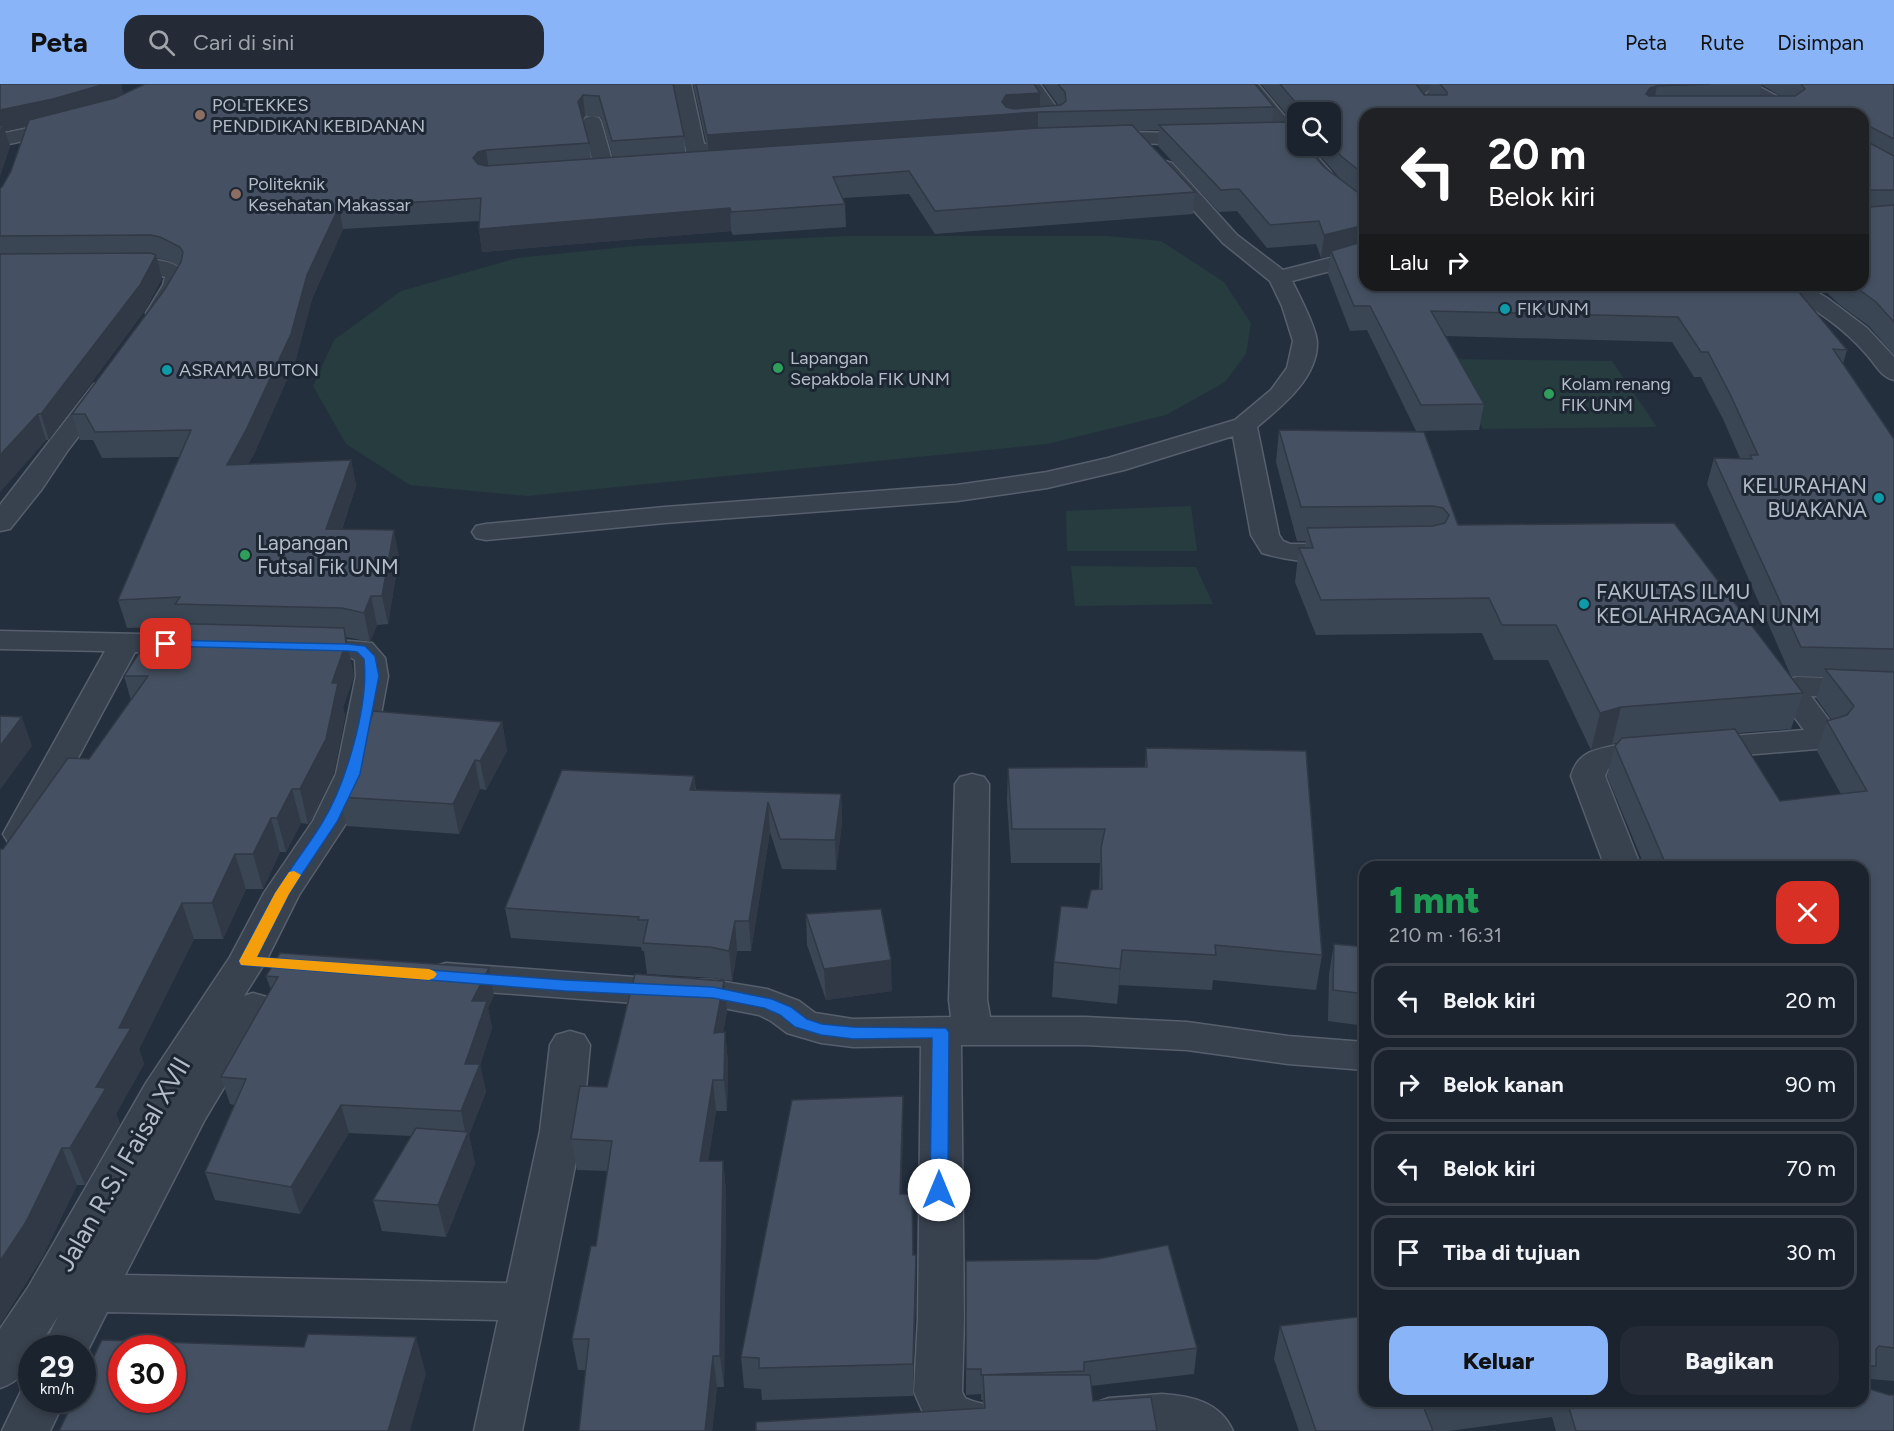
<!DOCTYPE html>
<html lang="id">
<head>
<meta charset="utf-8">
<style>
  :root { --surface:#1b232e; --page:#242b36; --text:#f1f3f6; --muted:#a0a4aa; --line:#39404a; --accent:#8ab4f8 }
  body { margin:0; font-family:Figtree,sans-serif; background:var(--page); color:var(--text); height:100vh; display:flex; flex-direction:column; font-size:22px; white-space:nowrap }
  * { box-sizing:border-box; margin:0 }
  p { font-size:20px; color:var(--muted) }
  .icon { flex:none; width:33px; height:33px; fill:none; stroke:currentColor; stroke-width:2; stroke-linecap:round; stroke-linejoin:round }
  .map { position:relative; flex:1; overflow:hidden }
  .panel { position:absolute; left:1359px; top:777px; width:510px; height:546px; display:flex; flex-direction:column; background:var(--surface); border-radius:18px; box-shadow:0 3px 9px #0003,0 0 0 2px var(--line) }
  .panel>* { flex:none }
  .guide { position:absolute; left:1359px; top:24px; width:510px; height:183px; border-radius:18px; box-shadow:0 3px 9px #0003,0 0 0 2px var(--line); background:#202124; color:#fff; overflow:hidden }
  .buttons { position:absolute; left:1287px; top:18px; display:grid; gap:12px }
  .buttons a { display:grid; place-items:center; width:54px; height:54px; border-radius:12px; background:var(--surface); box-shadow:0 3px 9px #0003,0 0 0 2px var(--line); font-size:30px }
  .speed { position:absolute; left:18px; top:1251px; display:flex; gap:12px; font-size:30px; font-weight:700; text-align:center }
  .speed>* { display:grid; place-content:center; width:78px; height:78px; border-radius:50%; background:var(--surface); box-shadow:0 3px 9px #0003,0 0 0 2px var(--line); line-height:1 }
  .speed small { font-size:15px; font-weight:400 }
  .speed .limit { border:9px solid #d22; background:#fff; color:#111 }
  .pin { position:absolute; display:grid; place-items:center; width:51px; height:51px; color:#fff; margin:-26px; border-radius:12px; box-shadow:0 3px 9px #0006 }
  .me { position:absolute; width:66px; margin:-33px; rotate:0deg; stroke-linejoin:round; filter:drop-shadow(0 0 4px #0008) }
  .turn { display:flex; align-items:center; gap:21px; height:126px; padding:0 30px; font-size:27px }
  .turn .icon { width:78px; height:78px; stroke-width:2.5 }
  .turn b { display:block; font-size:42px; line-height:51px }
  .then { display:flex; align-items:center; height:57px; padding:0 30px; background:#0003; gap:12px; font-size:22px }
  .round { display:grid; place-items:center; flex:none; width:63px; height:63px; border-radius:18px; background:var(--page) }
  .headline { display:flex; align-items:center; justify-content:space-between; height:102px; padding:0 30px }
  h1 { font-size:36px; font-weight:800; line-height:45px; color:#1e9e55 }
  .primary-button { display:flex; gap:12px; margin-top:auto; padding:12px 30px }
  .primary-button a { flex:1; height:69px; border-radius:18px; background:var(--accent); color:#111; font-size:24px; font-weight:800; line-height:69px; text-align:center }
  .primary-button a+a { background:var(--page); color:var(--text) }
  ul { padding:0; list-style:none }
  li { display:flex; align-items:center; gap:18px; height:75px; margin:0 12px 9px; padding:0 18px; border:3px solid var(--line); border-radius:18px }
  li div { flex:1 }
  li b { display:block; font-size:22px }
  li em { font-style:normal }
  header { display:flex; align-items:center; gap:36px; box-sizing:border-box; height:84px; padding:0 30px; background:var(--accent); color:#111 }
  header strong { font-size:28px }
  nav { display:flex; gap:33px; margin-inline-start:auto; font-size:21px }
  .search { width:420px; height:54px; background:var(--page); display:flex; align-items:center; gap:15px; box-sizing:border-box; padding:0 21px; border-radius:18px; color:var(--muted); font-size:22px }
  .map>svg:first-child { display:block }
</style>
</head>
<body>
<header>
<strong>Peta</strong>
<div class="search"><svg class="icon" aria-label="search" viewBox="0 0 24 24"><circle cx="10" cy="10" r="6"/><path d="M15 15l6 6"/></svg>Cari di sini</div>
<nav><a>Peta</a><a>Rute</a><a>Disimpan</a></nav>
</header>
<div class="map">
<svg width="1894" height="1347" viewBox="0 0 1894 1347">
  <rect width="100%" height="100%" fill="#242f3e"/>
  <path fill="#263c3f" d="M847 152H1107L1161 157 1224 198 1251 239 1246 270 1225 298 1166 331 1047 360 527 412 410 401 346 360 313 302 334 256 401 207 517 174 635 162Z
    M1444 275 1612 277 1657 343 1483 345Z
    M1191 422 1197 467H1067L1066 427Z
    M1071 482 1196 483 1213 520 1075 522Z"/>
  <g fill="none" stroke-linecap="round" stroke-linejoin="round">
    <g stroke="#565f6c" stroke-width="3">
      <path id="minor" d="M673 0H691L704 60 751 57 758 59 760 63 758 67 707 71 709 81 706 85H692L689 81Z
        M1022 0H1040L1064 34C1055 46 1032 44 1018 41L1016 37 1018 33 1044 31Z
        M1239 0H1258L1298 48V62H1308L1337 95 1365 118V133L1358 131 1339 118 1308 87Z
        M1415 0H1436L1425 9 1442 30H1423L1406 8Z
        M1732 0H1754L1803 26 1806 30H1783L1735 4Z
        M592 32 599 34 601 38 615 87 612 91H598L595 87 583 38 585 34Z
        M66 36 73 38 75 42 73 46 0 62V50Z
        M1101 48 1202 49 1209 51 1211 55 1209 59 1202 61 1094 58 1092 54 1094 50Z
        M1165 77 1172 79 1237 151 1283 186 1365 165V178L1292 197C1299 211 1316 243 1317 258 1318 294 1282 322 1257 343L1279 451 1283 457 1290 460H1342L1352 462 1356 468 1352 474C1323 481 1290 477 1262 469L1251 451 1233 352 1124 386 1047 404 957 417 665 439 486 456 476 454 472 448 476 442 486 440 665 423 957 401 1047 388 1108 374 1235 336 1271 306 1287 284 1293 257 1282 222 1270 197 1223 159 1158 87 1155 83 1158 79Z
        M116 175C137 176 173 171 187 191L185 201 165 234 157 236 149 234 146 229 163 201 165 193 155 190 108 187 105 182 108 177Z
        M1777 201H1805L1827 214 1867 244 1894 273V296C1881 293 1876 281 1867 271 1843 243 1813 223 1780 206Z
        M103 298 112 300 115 305 68 366 42 405 10 445 0 447V421L94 300Z
        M0 547 189 551 200 554 204 560 200 566 189 569 135 568 37 750 32 758 20 761 8 758 3 750 105 567 0 565Z
        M304 553 372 559 385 574 388 592 370 690 347 738 299 811 266 877 244 912 253 909 267 913 272 923 204 1037 125 1191 507 1199 540 1047 550 961 556 951 570 947 584 951 590 961 582 1047 522 1347H474L498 1236 107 1228 82 1278V1264H43L58 1232 38 1264H32C32 1285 18 1298 0 1304V1245L29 1202 146 999 230 873 264 809 313 737 336 690 356 592 355 576 352 574 293 568 289 562 293 556Z
        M1797 593 1894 597V615L1811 612 1841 652 1836 659 1817 665 1613 682 1608 685 1605 692 1641 783H1605L1571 692C1577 670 1592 666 1612 662L1804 646 1774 606 1780 597Z
        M972 690 984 693 989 700 987 916 990 933H1085L1187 938 1288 952 1365 958V986L1288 980 1187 966 1085 961H961L964 1234 962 1308 965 1314C977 1320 990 1320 1003 1325L1010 1340 1007 1347H936L930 1344 914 1308 918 1234 921 962 853 963 821 959 787 949 771 937 759 931 713 922 634 919 446 905 433 901 427 892 433 883 446 879 634 893 713 896 767 905 799 917 815 929 853 935 951 933 949 916 955 700 960 693Z
        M32 1299V1316H65L50 1347H2L24 1301Z
        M1162 1310C1192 1312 1220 1318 1233 1347H1091L1085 1335 1092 1320 1109 1314Z"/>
    </g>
    <use href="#minor" fill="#38414e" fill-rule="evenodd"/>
  </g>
  <path fill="#3b4654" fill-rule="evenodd" d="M0 0H121L123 10 673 0 684 52 685 68 708 67 693 0H1034L1040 9V23L1059 22 1043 0H1255L1274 23 1272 38 1324 83 1339 93 1311 62H1330V28H1298V44L1261 0H1416L1424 11H1429L1428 9 1430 0H1894V271L1869 242 1840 221 1819 201H1863V30H1365V201H1793L1847 266 1843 280 1894 355V1297L1870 1295 1866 1304 1894 1347H1556L1552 1333 1449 1347H1299L1274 1275 1280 1242 1365 1317H1863V783H1645L1607 692 1615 662 1618 659 1612 660 1591 666 1548 576H1494L1482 549 1316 551 1295 498 1299 464H1305L1306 457H1297L1276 378 1279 346 1424 348 1458 441 1803 609 1791 645 1738 649 1780 717 1841 710 1817 667 1827 637 1832 636 1816 614 1823 593 1791 592 1707 400 1714 374H1740L1723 335 1701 293H1694L1672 258 1445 252 1484 320 1479 346 1416 347 1367 246 1350 247 1328 190 1330 172 1321 174 1316 160 1267 164 1237 127 1219 128 1158 62 1159 46 1138 47 1195 108 1193 130 935 150 909 110 843 114 845 120 846 143 733 151 731 147 482 168 479 145V137L343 145 312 215 296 275 254 370 248 380 351 376 356 402 342 445 399 473 388 540 377 541 370 558 346 553 354 592 343 623 345 632 334 689 311 736 308 740 301 739 286 768H280L263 805H246L223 855H194L139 965 144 980 116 1030 120 1040 85 1101H77L42 1174 3 765 89 675 131 616 124 592 156 543 127 544 118 516 180 373 102 374 93 356H80L72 330 165 205 179 182 166 176 157 174 162 194 146 225 49 356H46L0 408V104L2 103 11 87 26 43 5 47 10 62 0 92ZM1762 1 1781 12H1759ZM585 32 601 33 613 73 591 75 589 59 583 35Z
    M502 638 507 667 486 706 480 705 459 750 347 742 339 713Z
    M1146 664 1322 871 1316 906 1213 896 1212 906 1119 901 1117 920 1052 913 1054 878 1099 805 1100 779H1011L1007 717 1008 684 1145 683Z
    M694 692 696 706 841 710 842 739 836 786 782 785 770 748 751 867H737L732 897 713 894 647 890 644 867H642L641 863 511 854 505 824Z
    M806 830 892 907 826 916 807 861Z
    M1334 860 1365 863V942L1328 937 1329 890Z
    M266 892 494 911 488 924 492 944 480 981 486 1008 469 1051 475 1080 446 1153 382 1147 373 1116 411 1052 349 1049 300 1130 215 1116 205 1088 234 1021 230 1020 221 993 271 906Z
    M724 897 727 927 723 948H725L728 979 727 1027H716L708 1077H723L726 1108 724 1303H717L712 1347H579L586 1286H578L572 1255 596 1162 607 1087 577 1086 571 1055 607 1003Z
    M903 1043 901 1110 913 1171 916 1203 913 1312 762 1316 761 1305 744 1304 741 1273Z
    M966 1177 1197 1264 1194 1290 1091 1302 983 1324V1316H981V1310L966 1311Z"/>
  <path fill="#303945" d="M105 0H121L124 14 58 36 5 47 10 62 0 92V26Z
    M1657 2 1653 23 1646 10 1650 4Z
    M1040 9V28H1038V49L709 73 707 51 1002 18 1006 11Z
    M583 11 585 32 581 39 578 18Z
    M486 66 489 88 481 90 473 74 478 68Z
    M339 123 343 145 312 215 296 275 254 370 234 407 227 381 307 191Z
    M730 124 731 147 482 168 479 145Z
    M1365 141V164L1331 167 1330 172 1321 174 1324 151Z
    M156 171 162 194 146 225 49 356 41 330Z
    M38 330 46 356 0 408V371Z
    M351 376 356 402 332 473 326 445Z
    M394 446 399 473 388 540 382 512Z
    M371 512 377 541 370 558 364 529Z
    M344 544 354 592 343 623 345 632 334 689 308 740 300 705 332 599Z
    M1621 623 1612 660 1591 666 1600 629Z
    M22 633 32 662 0 706V662Z
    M502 638 507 667 486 706 480 677Z
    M475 676 480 705 459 750 453 720Z
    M694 692 697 722 690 706Z
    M292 705 301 739 286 768 277 734Z
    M841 710 842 739 836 786 835 756Z
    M768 718 770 748 751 867 749 837Z
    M271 734 280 768 263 805 253 770Z
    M235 770 246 805 223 855 212 819Z
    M182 819 194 855 139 965 144 980 116 1030 120 1040 85 1101 70 1064 119 944Z
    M735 837 737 867 732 897 729 867Z
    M1122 866 1119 901 1117 920 1120 885Z
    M891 876 892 907 826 916 824 885Z
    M489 884 494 911 488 924 492 944 480 981 486 1008 469 1051 475 1080 446 1153 438 1121 466 1052 461 1027 472 917Z
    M724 897 727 927 717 979 714 949Z
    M725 948 728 979 727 1027 724 996Z
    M713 996 716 1027 703 1108 700 1077Z
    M903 1012V1043L901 1142 900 1110Z
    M341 1021 349 1049 300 1130 291 1103Z
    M62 1064 77 1101 42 1174 0 1241V1177Z
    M723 1077 726 1108 724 1303 720 1272Z
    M916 1171V1203L913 1312V1280Z
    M416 1253 426 1290 410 1347H388Z
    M713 1272 717 1303 712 1347H705Z"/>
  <path fill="#455162" stroke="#303945" stroke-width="1.5" fill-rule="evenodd" d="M0 0H105L53 15 0 26Z
    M145 0H673L684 52 612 57 599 12 583 11 578 18 589 59 486 66 478 68 473 74 478 80 486 82 1039 44 1132 41 1195 108 935 127 909 87 833 93 845 120 731 128 730 124 479 145 481 114 339 123 307 191 291 250 247 344 227 381 351 376 326 445 394 446 382 512H371L364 529 342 524 175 520 180 513 118 516 191 346 95 348 85 330H72L165 205 181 178 183 168 180 163 160 153 151 151 0 152V104L2 103 11 87 29 36 115 14Z
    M696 0H1034L1040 9 1006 11 1002 18 1006 23 1014 25 1061 21 1066 17 1065 8 1058 0H1255L1274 23 1038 28 707 51Z
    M1280 0H1416L1424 11H1447V8L1440 0H1711L1657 2 1650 4 1646 10 1649 12H1795L1805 5 1801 0H1894V55L1867 41 1868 58 1894 72V106H1870L1867 109 1868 120 1870 123 1894 121V238L1876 218 1853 201H1863V30H1365V91L1341 72 1330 60V28H1302V26Z
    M1286 38 1298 51V62H1306L1324 83 1360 110 1365 111V141L1324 151 1319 137 1270 141 1239 105 1221 106 1159 41Z
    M0 41H3L0 51Z
    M1365 157V201H1793L1847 266 1833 265 1894 355V565L1801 563 1714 374 1752 375 1750 371H1758L1730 310 1708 268H1701L1678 233 1431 227 1484 320 1421 321 1370 222H1354L1331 167Z
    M150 169 156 171 140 201 41 330H38L0 371V170Z
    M1279 346 1424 348 1458 441 1674 439 1803 609 1621 623 1600 629 1556 541H1502L1489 514 1321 516 1299 464H1313L1307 444 1433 442 1445 439 1449 431 1443 424 1433 422 1301 423Z
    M159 539 344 544 346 559 332 599H338L326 655 302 701 300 705H292L277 734H271L253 770H235L212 819H182L119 944H131L96 1003 106 1004 70 1064H62L26 1138 0 1177V765H3L68 674 89 675 148 592H124Z
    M1825 585 1894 588V1264L1879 1262 1876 1265V1282H1863V783H1667L1615 662 1622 654 1735 645 1780 717 1867 707 1827 637 1847 631 1854 622Z
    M373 627 502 638 480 677 475 676 453 720 339 713 364 662Z
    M0 632 22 633 0 662Z
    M1146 664 1306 667 1322 871 1215 861 1216 871 1122 866 1120 885 1054 878 1061 822 1087 824 1091 806 1102 805 1101 764 1105 745H1012L1008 684 1147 683Z
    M562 686 694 692 690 706 841 710 835 756 780 755 768 718 749 837H735L729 867 710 863 643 859 648 836H638L639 833 505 824Z
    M881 825 891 876 824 885 806 830Z
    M1334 860 1365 863V910L1333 906Z
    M280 869 489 884 472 917H487L465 980H480L461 1027 341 1021 291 1103 205 1088 246 995 221 993 278 893 266 892Z
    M635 890 724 897 714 949 725 948 724 996H713L700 1077H723L720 1272H713L705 1347H579L589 1255H572L591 1162H596L612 1057 571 1055 580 1002 607 1003Z
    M903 1012 900 1110H912L913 1171H916L913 1280 759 1284V1274L741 1273 792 1016Z
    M416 1044 468 1048 438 1121 373 1116Z
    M1168 1161 1197 1264 1084 1278V1287L981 1291V1285H966V1177L1098 1175Z
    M1365 1232V1317H1440L1422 1319 1433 1347H1316L1280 1242Z
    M308 1250 416 1253 388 1347H59L74 1316H82V1297L102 1256 304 1263ZM122 1264H172V1316H122Z
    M983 1291H1090L1093 1317 1151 1313 1157 1347H756V1338L985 1324Z
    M1863 1303 1889 1311H1894V1347H1576L1567 1317H1863Z"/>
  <path fill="#1a73e8" stroke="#114b97" stroke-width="1.5" d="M166 556 348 560 365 562 375 572 379 592 360 690 337 738 289 810 257 873 565 896 713 903 772 915 791 923 807 935 822 940 853 943 946 944 949 948 948 1106 946 1111 939 1113 933 1111 930 1106 932 954 853 955 821 951 795 943 780 931 764 924 713 914 565 907 241 881 239 877C251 854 262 830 276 808 290 784 308 762 322 739 346 700 369 621 364 575L357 568 348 567 161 562 160 560Z"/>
  <path fill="#f59e0b" d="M294 787 301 791 289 810 257 873 429 885 434 887 437 890 434 894 429 896 241 881 239 877 275 809 289 788Z"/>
  <g fill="#8d6e63" stroke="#1d2633" stroke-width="2">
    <circle cx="200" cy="31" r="6"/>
    <circle cx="236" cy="110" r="6"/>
  </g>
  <g fill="#0f9aa8" stroke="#1d2633" stroke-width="2">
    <circle cx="1505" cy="225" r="6"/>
    <circle cx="167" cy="286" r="6"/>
    <circle cx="1879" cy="414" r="6"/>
    <circle cx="1584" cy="520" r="6"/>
  </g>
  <g fill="#2e9e5b" stroke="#1d2633" stroke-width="2">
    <circle cx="778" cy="284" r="6"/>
    <circle cx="1549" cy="310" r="6"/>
    <circle cx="245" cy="471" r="6"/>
  </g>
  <g text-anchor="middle" stroke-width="6" stroke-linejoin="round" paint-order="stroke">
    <g font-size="18" fill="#b4bcc9" stroke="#1d2633" text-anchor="start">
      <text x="212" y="27">POLTEKKES<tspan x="212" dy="21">PENDIDIKAN KEBIDANAN</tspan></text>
      <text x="248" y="106">Politeknik<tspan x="248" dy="21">Kesehatan Makassar</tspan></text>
      <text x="1517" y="231">FIK UNM</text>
      <text x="790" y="280">Lapangan<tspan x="790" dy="21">Sepakbola FIK UNM</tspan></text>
      <text x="179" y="292">ASRAMA BUTON</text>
      <text x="1561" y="306">Kolam renang<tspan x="1561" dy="21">FIK UNM</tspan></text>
    </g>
    <g font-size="21" fill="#b4bcc9" stroke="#1d2633" text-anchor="start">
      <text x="1867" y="409" text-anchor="end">KELURAHAN<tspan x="1867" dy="24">BUAKANA</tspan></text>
      <text x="257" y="466">Lapangan<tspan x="257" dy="24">Futsal Fik UNM</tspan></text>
      <text x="1596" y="515">FAKULTAS ILMU<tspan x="1596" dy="24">KEOLAHRAGAAN UNM</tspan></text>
    </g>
    <g font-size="26" fill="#b4bcc9" stroke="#1d2633">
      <text transform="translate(123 1080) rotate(-60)" y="9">Jalan R.S.I Faisal XVII</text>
    </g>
  </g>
</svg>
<div class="buttons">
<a><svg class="icon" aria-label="search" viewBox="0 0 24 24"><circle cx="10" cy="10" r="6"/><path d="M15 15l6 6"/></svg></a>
</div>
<div class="speed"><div>29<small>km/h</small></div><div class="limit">30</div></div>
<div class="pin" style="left:166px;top:560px;background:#d93025"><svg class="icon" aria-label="arrive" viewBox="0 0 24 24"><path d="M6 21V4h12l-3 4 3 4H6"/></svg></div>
<svg class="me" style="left:939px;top:1106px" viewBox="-20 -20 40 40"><circle r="19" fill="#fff"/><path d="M0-13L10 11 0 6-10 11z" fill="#1a73e8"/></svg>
<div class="guide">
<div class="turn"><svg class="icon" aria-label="left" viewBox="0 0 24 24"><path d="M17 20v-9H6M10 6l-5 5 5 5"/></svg><div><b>20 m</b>Belok kiri</div></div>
<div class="then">Lalu<svg class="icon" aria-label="right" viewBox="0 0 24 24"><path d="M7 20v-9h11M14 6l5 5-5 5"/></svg></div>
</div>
<section class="panel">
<div class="headline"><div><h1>1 mnt</h1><p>210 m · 16:31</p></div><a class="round" style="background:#d93025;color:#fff"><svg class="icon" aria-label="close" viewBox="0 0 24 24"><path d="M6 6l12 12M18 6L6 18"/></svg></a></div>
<ul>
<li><svg class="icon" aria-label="left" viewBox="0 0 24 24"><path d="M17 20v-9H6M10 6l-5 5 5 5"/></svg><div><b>Belok kiri</b></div><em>20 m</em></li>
<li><svg class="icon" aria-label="right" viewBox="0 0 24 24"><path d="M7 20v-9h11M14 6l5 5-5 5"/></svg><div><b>Belok kanan</b></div><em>90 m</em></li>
<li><svg class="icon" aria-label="left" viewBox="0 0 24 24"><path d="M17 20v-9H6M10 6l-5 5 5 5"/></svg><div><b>Belok kiri</b></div><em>70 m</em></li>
<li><svg class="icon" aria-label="arrive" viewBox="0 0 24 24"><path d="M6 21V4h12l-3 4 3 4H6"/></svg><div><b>Tiba di tujuan</b></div><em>30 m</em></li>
</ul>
<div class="primary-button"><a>Keluar</a><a>Bagikan</a></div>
</section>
</div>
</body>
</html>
